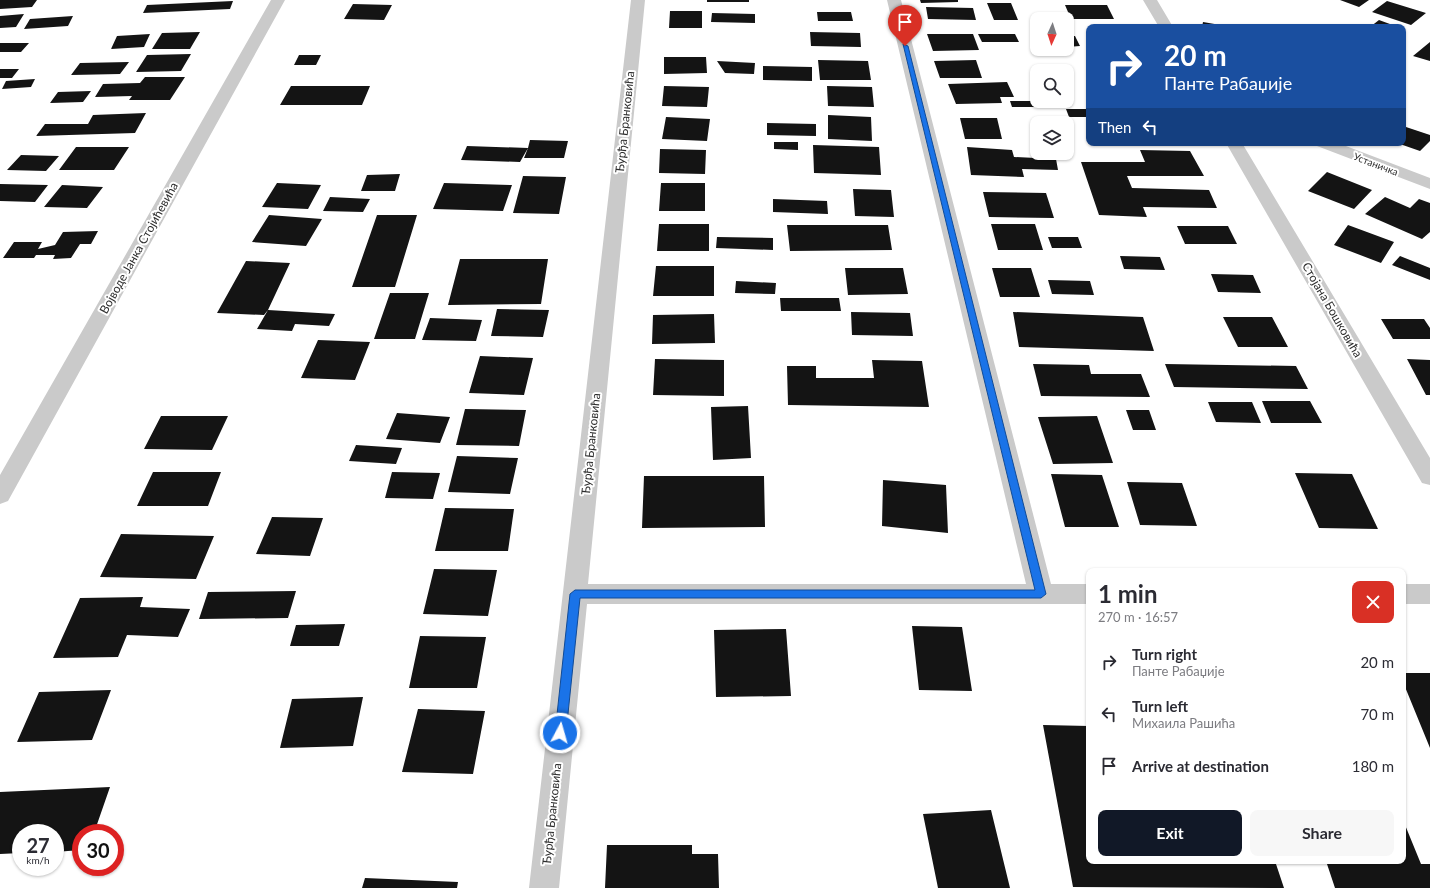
<!DOCTYPE html>
<html lang="en">
<head>
<meta charset="utf-8">
<style>
  :root { --surface:#fff; --page:#f7f7f7; --text:#2b2b33; --muted:#7c7c81; --accent:#111827 }
  body { margin:0; font-family:Lato,sans-serif; background:var(--page); color:var(--text); height:100vh; display:flex; flex-direction:column; font-size:15px; white-space:nowrap }
  * { box-sizing:border-box; margin:0 }
  p { font-size:13px; color:var(--muted) }
  .icon { flex:none; width:22px; height:22px; fill:none; stroke:currentColor; stroke-width:2; stroke-linecap:round; stroke-linejoin:round }
  .map { position:relative; flex:1; overflow:hidden }
  .panel { position:absolute; left:1086px; top:568px; width:320px; height:296px; display:flex; flex-direction:column; background:var(--surface); border-radius:8px; box-shadow:0 1px 3px #0004 }
  .panel>* { flex:none }
  .hud { position:absolute; left:1086px; top:24px; width:320px; height:122px; border-radius:8px; box-shadow:0 1px 3px #0004; background:#1a4fa0; color:#fff; overflow:hidden }
  .needle { width:26px; rotate:183deg }
  .controls { position:absolute; left:1030px; top:12px; display:grid; gap:8px }
  .controls a { display:grid; place-items:center; width:44px; height:44px; border-radius:8px; background:var(--surface); box-shadow:0 1px 3px #0004; font-size:20px }
  .speed { position:absolute; left:12px; top:824px; display:flex; gap:8px; font-size:20px; font-weight:700; text-align:center }
  .speed>* { display:grid; place-content:center; width:52px; height:52px; border-radius:50%; background:var(--surface); box-shadow:0 1px 3px #0004; line-height:1 }
  .speed small { font-size:10px; font-weight:400 }
  .speed .limit { border:6px solid #d22; background:#fff; color:#111 }
  .pin { position:absolute; display:grid; place-items:center; width:34px; height:34px; color:#fff; margin:-41px -17px; border-radius:50% 50% 50% 0; rotate:-45deg; box-shadow:0 0 4px #0007 }
  .pin .icon { rotate:45deg }
  .me { position:absolute; width:44px; margin:-22px; rotate:6deg; stroke-linejoin:round; filter:drop-shadow(0 0 3px #0008) }
  .turn { display:flex; align-items:center; gap:14px; height:84px; padding:0 12px; font-size:18px }
  .turn .icon { width:52px; height:52px; stroke-width:2.5 }
  .turn b { display:block; font-size:28px; line-height:34px }
  .then { display:flex; align-items:center; height:38px; padding:0 12px; background:#0003; gap:8px; font-size:15px }
  .round { display:grid; place-items:center; flex:none; width:42px; height:42px; border-radius:8px; background:var(--page) }
  .overview { display:flex; align-items:center; justify-content:space-between; height:68px; padding:0 12px }
  h1 { font-size:24px; font-weight:700; line-height:30px }
  .action { display:flex; gap:8px; margin-top:auto; padding:8px 12px }
  .action a { flex:1; height:46px; border-radius:8px; background:var(--accent); color:#fff; font-size:16px; font-weight:700; line-height:46px; text-align:center }
  .action a+a { background:var(--page); color:var(--text) }
  ul { padding:0; list-style:none }
  li { display:flex; align-items:center; gap:12px; height:52px; padding:0 12px }
  li div { flex:1 }
  li b { display:block; font-size:15px }
  li em { font-style:normal }
  .map>svg:first-child { display:block }
</style>
</head>
<body>
<div class="map">
<svg width="1430" height="888" viewBox="0 0 1430 888">
  <rect width="100%" height="100%" fill="#fff"/>
  <path fill="#141414" d="M0 0H37L32 7 0 9Z
    M707 0H749V2H707Z
    M920 0H958V2L921 3Z
    M1340 0H1369L1359 7Z
    M233 1 230 9 143 13 147 5Z
    M1387 1 1426 13 1411 25 1372 12Z
    M987 3H1011L1018 20H994Z
    M353 4 392 5 384 20 344 19Z
    M1065 5H1107L1114 19H1071Z
    M926 7 973 8 976 20 928 19Z
    M670 11H702V28H669Z
    M817 12H851L853 21H818Z
    M712 13 755 14V23L711 22Z
    M24 14 16 27 0 28V16Z
    M73 16 68 26 24 29 30 19Z
    M1379 20 1398 27H1370Z
    M1203 22 1226 26 1225 27H1202Z
    M200 32 190 49H152L162 33Z
    M810 32 860 33 861 47 811 46Z
    M150 34 144 47 111 49 117 36Z
    M927 34H973L979 50 933 51Z
    M978 34H1015L1019 42H982Z
    M1067 36H1075L1080 46 1067 47Z
    M1430 42V61L1413 56Z
    M0 43H29L21 52H0Z
    M191 54 181 71 136 72 147 55Z
    M299 55H321L316 65H294Z
    M664 57H706L707 73 664 74Z
    M818 60 868 61 871 80H820Z
    M976 60 982 78H940L934 61Z
    M717 61 755 63 754 74 725 73Z
    M129 62 120 74 71 75 80 63Z
    M763 66 812 67V81L763 80Z
    M0 69H19L12 78H0Z
    M145 77H185L170 100H129L132 96 95 97 103 84 140 83Z
    M35 79 31 87 2 89 6 81Z
    M1007 82 1014 97H1000L1002 103 956 104 948 84Z
    M291 86H370L362 105H280Z
    M664 86 709 87 707 107 662 106Z
    M827 86 872 87 874 107 828 106Z
    M91 91 83 102 50 103 58 92Z
    M1010 101H1052L1054 107H1012Z
    M1066 109H1089V117H1069Z
    M146 113 135 133 36 136 45 124H88L93 115Z
    M828 115 871 117 872 141 828 139Z
    M666 117 710 119 707 141 662 139Z
    M960 118H997L1002 139H965Z
    M767 123 816 124V136L767 135Z
    M1403 126 1430 135V141L1420 151 1397 143H1403Z
    M530 140 568 141 564 158H524L528 148 520 162 461 160 467 146 528 148Z
    M774 142H798V150L774 149Z
    M813 145 879 147 881 175 814 173Z
    M76 147H129L114 170H59Z
    M967 147 1012 150 1014 157 1056 159 1058 170 1022 169 1024 177 971 175Z
    M660 149 706 150 705 174 659 173Z
    M1140 150 1190 151 1204 176H1127L1132 188 1209 190 1217 208 1143 207 1147 217 1099 215 1081 162H1145Z
    M21 155 59 156 46 171 7 170Z
    M1327 172 1372 190 1354 209 1308 191Z
    M400 174 395 191H361L367 175Z
    M523 176 566 177 559 214 513 213Z
    M277 183 321 185 308 209 262 207Z
    M444 183 512 185 503 211 433 209Z
    M661 183H705V211H659Z
    M0 184 48 185 35 202 0 201Z
    M62 185 103 187 87 208 44 207Z
    M853 189 891 190 894 217 855 216Z
    M983 192 1046 193 1054 218 989 217Z
    M330 197 370 199 363 212 323 211Z
    M1385 197 1410 208 1419 199 1430 203V232L1422 239 1365 214Z
    M773 199 827 201 828 214 773 212Z
    M269 215 322 219 306 246 252 242Z
    M377 215H417L395 287H352Z
    M659 224H709V251H657Z
    M991 224H1035L1043 250H998Z
    M787 225H888L892 250 790 251Z
    M1348 225 1394 242 1381 263 1334 245Z
    M1177 226H1228L1237 244H1185Z
    M98 231 91 244H80L71 258 53 259 55 255H36L34 258H3L14 242H42L38 249 55 245 63 232Z
    M717 237 773 238V250L716 248Z
    M1048 237H1078L1082 248H1052Z
    M1120 256 1160 257 1165 270 1124 269Z
    M1400 256 1430 268V280L1392 265Z
    M460 259H548L541 304 448 305Z
    M246 261 290 263 268 310 335 314 329 326 295 324 292 331 257 329 268 310 264 315 217 313Z
    M656 266H714V296H653Z
    M845 268H903L908 294 848 295Z
    M992 268H1031L1040 297H1000Z
    M1211 274 1253 275 1261 293 1218 292Z
    M1048 280 1090 281 1094 295 1052 294Z
    M736 281 776 283 775 294 735 293Z
    M390 293H429L415 339H374Z
    M780 298H839L841 311H781Z
    M497 309 549 310 543 337 491 336Z
    M851 312 910 313 913 336 852 335Z
    M1013 312 1143 317 1154 351 1019 347Z
    M714 314 715 343 652 344 653 315Z
    M1223 317H1272L1288 347H1238Z
    M430 318 482 320 476 341 422 340Z
    M1381 319H1424L1430 328V339H1393Z
    M318 340 370 342 355 380 301 378Z
    M480 356 533 358 524 395 469 393Z
    M655 359 724 360V396L653 395Z
    M1407 359 1430 360V395H1426Z
    M872 360 922 361 929 407 788 405 787 366H816V378H874Z
    M1033 364 1089 365 1091 374H1141L1150 397 1041 396Z
    M1165 364 1296 366 1308 389 1174 387Z
    M1262 401H1310L1322 423H1271Z
    M1208 402H1252L1261 423 1216 422Z
    M748 406 751 458 713 460 711 407Z
    M465 409 526 410 519 446 456 445Z
    M1126 410H1149L1156 430H1133Z
    M397 413 450 417 440 443 386 439Z
    M161 416H228L212 450 144 449Z
    M1097 416 1113 463 1053 464 1038 417Z
    M356 445 402 448 396 464 349 461Z
    M457 456 518 458 510 494 448 492Z
    M153 472H221L208 506H137Z
    M392 472 440 473 433 499 385 498Z
    M1295 473 1352 474 1378 529 1319 528Z
    M1051 474 1102 475 1119 527H1065Z
    M644 476H764L765 527 642 528Z
    M883 480 946 485 948 533 882 526Z
    M1127 482 1182 483 1197 526 1140 525Z
    M445 508 514 509 508 551H435Z
    M272 517 323 518 310 556 256 554Z
    M121 534 214 536 196 579 100 577Z
    M434 569 497 570 488 616 423 614Z
    M296 591 288 618 199 619 208 592Z
    M143 597 140 607 190 609 178 637 127 635 118 657 53 658 80 598Z
    M345 624 339 646H290L296 625Z
    M912 626 962 627 972 691 919 690Z
    M786 629 791 696 716 697 714 630Z
    M420 636 486 637 477 688H409Z
    M1403 673H1430V748L1403 682Z
    M111 690 92 740 17 742 39 692Z
    M363 697 353 746 280 748 292 699Z
    M418 709 485 711 473 774 402 772Z
    M1043 725 1089 726V861H1275L1284 888 1073 887Z
    M110 787 94 833H81V850L55 852V833H21V853L0 854V792Z
    M991 810 1010 888H938L923 814Z
    M1403 820 1421 864H1430V888H1335L1326 861H1403Z
    M607 845H692V854H718L719 888H605Z
    M365 878 458 882 457 888H362Z"/>
  <g fill="none" stroke-linecap="round" stroke-linejoin="round">
    <path fill="#cacaca" fill-rule="evenodd" d="M271 0H285L8 501 0 504V475Z
      M631 0H645L588 584H1026L887 0H901L1051 584H1089V604H587L559 888H529Z
      M1143 0H1157L1173 27H1159Z
      M1226 143H1242L1430 458V485L1422 483Z
      M1315 143H1338L1430 178V189L1317 146Z
      M1403 584H1430V604H1403Z"/>
  </g>
  <path fill="#1a73e8" stroke="#114b97" d="M903 44 908 46 1046 594 1041 598H580L566 733 564 737 560 738 556 737 555 733 570 594 575 590H1035Z"/>
  <g text-anchor="middle" stroke-width="4" stroke-linejoin="round" paint-order="stroke">
    <g font-size="10" fill="#2d2d2d" stroke="#fff">
      <text transform="translate(1376 164) rotate(21)" y="4">Устаничка</text>
    </g>
    <g font-size="12" fill="#2d2d2d" stroke="#fff">
      <text transform="translate(625 122) rotate(-84)" y="4">Ђурђа Бранковића</text>
      <text transform="translate(139 248) rotate(-61)" y="4">Војводе Јанка Стојићевића</text>
      <text transform="translate(1332 310) rotate(60)" y="4">Стојана Бошковића</text>
      <text transform="translate(591 444) rotate(-84)" y="4">Ђурђа Бранковића</text>
      <text transform="translate(552 814) rotate(-84)" y="4">Ђурђа Бранковића</text>
    </g>
  </g>
</svg>
<div class="controls">
<a><svg class="needle" viewBox="-14 -14 28 28"><path d="M0-13l5 13h-10z" fill="#e53935"/><path d="M0 13l5-13h-10z" fill="#7c7c81"/></svg></a>
<a><svg class="icon" aria-label="search" viewBox="0 0 24 24"><circle cx="10" cy="10" r="6"/><path d="M15 15l6 6"/></svg></a>
<a><svg class="icon" aria-label="layers" viewBox="0 0 24 24"><path d="M12 4l9 5-9 5-9-5zM3 14l9 5 9-5"/></svg></a>
</div>
<div class="speed"><div>27<small>km/h</small></div><div class="limit">30</div></div>
<div class="pin" style="left:905px;top:46px;background:#d93025"><svg class="icon" aria-label="arrive" viewBox="0 0 24 24"><path d="M6 21V4h12l-3 4 3 4H6"/></svg></div>
<svg class="me" style="left:560px;top:733px" viewBox="-20 -20 40 40"><circle r="17" fill="#1a73e8" stroke="#fff" stroke-width="3"/><path d="M0-11L8 9 0 5-8 9z" fill="#fff"/></svg>
<div class="hud">
<div class="turn"><svg class="icon" aria-label="right" viewBox="0 0 24 24"><path d="M7 20v-9h11M14 6l5 5-5 5"/></svg><div><b>20 m</b>Панте Рабаџије</div></div>
<div class="then">Then<svg class="icon" aria-label="left" viewBox="0 0 24 24"><path d="M17 20v-9H6M10 6l-5 5 5 5"/></svg></div>
</div>
<section class="panel">
<div class="overview"><div><h1>1 min</h1><p>270 m · 16:57</p></div><a class="round" style="background:#d93025;color:#fff"><svg class="icon" aria-label="close" viewBox="0 0 24 24"><path d="M6 6l12 12M18 6L6 18"/></svg></a></div>
<ul>
<li><svg class="icon" aria-label="right" viewBox="0 0 24 24"><path d="M7 20v-9h11M14 6l5 5-5 5"/></svg><div><b>Turn right</b><p>Панте Рабаџије</p></div><em>20 m</em></li>
<li><svg class="icon" aria-label="left" viewBox="0 0 24 24"><path d="M17 20v-9H6M10 6l-5 5 5 5"/></svg><div><b>Turn left</b><p>Михаила Рашића</p></div><em>70 m</em></li>
<li><svg class="icon" aria-label="arrive" viewBox="0 0 24 24"><path d="M6 21V4h12l-3 4 3 4H6"/></svg><div><b>Arrive at destination</b></div><em>180 m</em></li>
</ul>
<div class="action"><a>Exit</a><a>Share</a></div>
</section>
</div>
</body>
</html>
